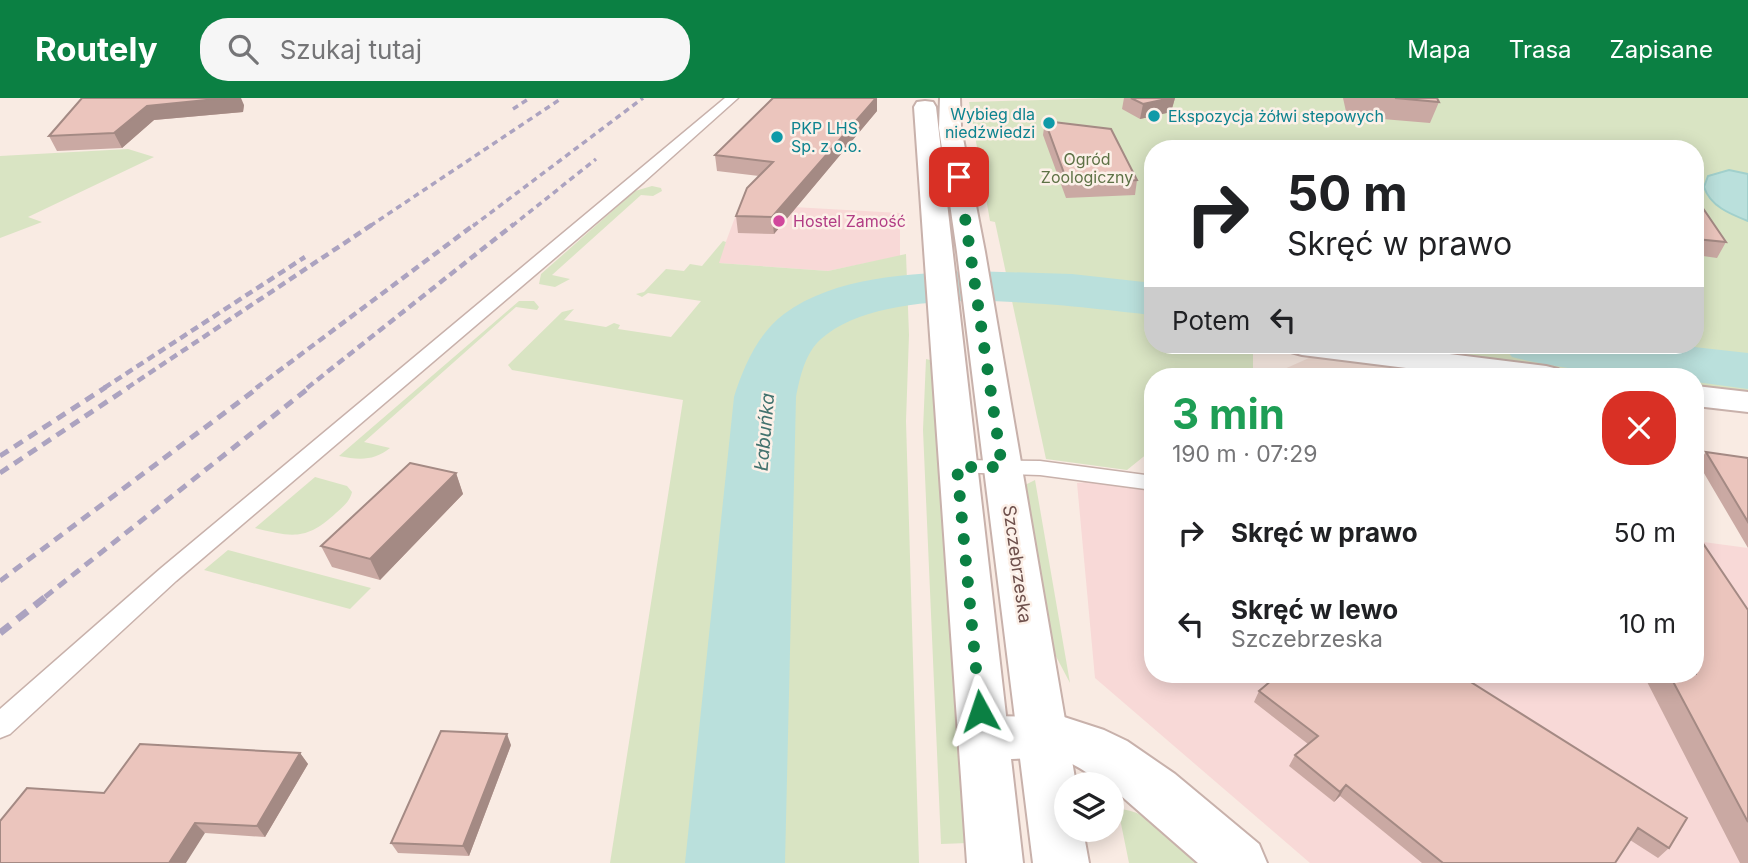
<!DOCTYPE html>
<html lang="pl">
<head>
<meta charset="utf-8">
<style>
  :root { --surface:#fff; --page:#f6f6f6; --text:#202124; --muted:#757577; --accent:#0b8043 }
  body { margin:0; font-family:Inter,sans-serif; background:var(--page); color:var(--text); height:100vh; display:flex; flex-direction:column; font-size:26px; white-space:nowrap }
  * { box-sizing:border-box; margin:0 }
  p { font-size:23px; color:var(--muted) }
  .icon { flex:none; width:38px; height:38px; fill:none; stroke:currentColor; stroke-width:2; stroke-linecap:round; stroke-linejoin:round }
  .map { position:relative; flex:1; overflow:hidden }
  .panel { position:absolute; left:1144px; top:270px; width:560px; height:315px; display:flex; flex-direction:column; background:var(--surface); border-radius:28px; box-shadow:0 4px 18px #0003 }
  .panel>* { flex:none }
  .top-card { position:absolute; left:1144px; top:42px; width:560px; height:214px; border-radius:28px; box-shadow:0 4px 18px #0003; background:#fff; color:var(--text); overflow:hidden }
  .buttons { position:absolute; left:1054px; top:674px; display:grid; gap:14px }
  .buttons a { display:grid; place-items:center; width:70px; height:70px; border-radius:50%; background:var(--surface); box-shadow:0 4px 18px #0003; font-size:35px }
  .pin { position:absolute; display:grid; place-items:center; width:60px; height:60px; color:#fff; margin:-30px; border-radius:14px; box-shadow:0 4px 10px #0006 }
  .me { position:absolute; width:77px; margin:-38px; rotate:355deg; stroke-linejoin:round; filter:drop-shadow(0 0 5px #0008) }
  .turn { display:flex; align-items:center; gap:24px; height:147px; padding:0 28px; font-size:32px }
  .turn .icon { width:91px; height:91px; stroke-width:2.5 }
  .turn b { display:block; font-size:49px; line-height:60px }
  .then { display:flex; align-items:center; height:66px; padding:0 28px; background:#0003; gap:14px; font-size:26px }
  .round { display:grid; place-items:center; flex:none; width:74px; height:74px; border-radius:28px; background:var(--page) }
  .overview { display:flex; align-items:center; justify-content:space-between; height:119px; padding:0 28px }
  h1 { font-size:42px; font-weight:700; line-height:52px; color:#1e9e55 }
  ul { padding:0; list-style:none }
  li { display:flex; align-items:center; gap:21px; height:91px; padding:0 28px }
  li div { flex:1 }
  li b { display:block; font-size:26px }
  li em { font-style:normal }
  header { display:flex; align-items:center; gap:42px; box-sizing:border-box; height:98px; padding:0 35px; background:var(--accent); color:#fff }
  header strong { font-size:33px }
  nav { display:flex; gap:38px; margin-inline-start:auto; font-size:24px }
  .search { width:490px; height:63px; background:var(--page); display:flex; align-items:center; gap:18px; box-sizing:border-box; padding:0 24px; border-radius:28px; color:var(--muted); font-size:26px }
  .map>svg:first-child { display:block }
</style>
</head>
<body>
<header>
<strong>Routely</strong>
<div class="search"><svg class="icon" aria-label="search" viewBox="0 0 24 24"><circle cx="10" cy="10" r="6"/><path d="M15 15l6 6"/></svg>Szukaj tutaj</div>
<nav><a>Mapa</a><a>Trasa</a><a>Zapisane</a></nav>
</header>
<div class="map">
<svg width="1748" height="765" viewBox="0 0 1748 765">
  <rect width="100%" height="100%" fill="#f9ebe3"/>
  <path fill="#f0dbd2" d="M1320 255 1495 278H1269Z"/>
  <path fill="#f8d9d7" d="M740 106 900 115V158L828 173 718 165Z
    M1153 377V576H1696V443L1748 450V765H1310L1095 580 1077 385Z"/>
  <path fill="#d9e4c3" d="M1109 0H1748V294L1696 288V278H1619L1368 247H1696V51H1153V247H1253V272L1245 278H1153V351L1127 372 1046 361 995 124 990 123 969 4Z
    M128 51 154 59 28 119 42 124 0 140V58Z
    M652 88 661 90 662 93 653 98 641 97 552 177 570 181 555 189 539 186 541 176 635 93Z
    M723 143 726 144 719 165 828 173 906 156 909 237 906 323 919 765H610L683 302 512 272 508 267 562 214 574 211 564 222 606 229 614 225 620 227 618 231 671 239 701 203 648 195 642 199 636 196 644 194 666 171 684 173 690 166 702 168Z
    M519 203H534L539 209 537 212 516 209 364 344 390 350C374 363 359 362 339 358Z
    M926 261 930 262 938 322 968 745 941 746 923 332Z
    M315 379 347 388 352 394C350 403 343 409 336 415 306 443 292 439 255 430Z
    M1035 382 1070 585 1049 545 1023 392 1025 387Z
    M228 452 371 490 350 511 204 472Z
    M1118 711C1150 712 1176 744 1198 765H1129Z"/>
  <path fill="#bae0dc" stroke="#a1d0cc" stroke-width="2" d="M1729 72 1748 76V123C1730 116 1710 108 1704 89L1708 78Z"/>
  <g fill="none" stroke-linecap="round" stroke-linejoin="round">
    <path fill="#bae0dc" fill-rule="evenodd" d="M970 173 1072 176 1153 185V217C1067 208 890 181 821 241 805 255 800 279 796 299L785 765H685L734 299C743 270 758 235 784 216 836 178 908 176 970 173Z
      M1503 247H1676L1748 255V291L1696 284V278C1635 278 1571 274 1512 259Z"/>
    <g stroke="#c8b1ab" stroke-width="3">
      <path id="service" d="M725 0H738L644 84 176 483 10 636 0 640V611L160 471Z
        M957 362 1040 363 1153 378V392L1040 377 950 374 947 369 950 364Z"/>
    </g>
    <g stroke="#c8b1ab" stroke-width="4">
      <path id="minor" d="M1286 247H1377L1546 268 1558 271 1563 278H1470L1302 257 1291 254Z
        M1696 288 1748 294V314L1696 308Z
        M983 618 1064 619 1104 632 1127 643 1175 676 1259 746 1267 765H1198L1111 689V686C1094 684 1080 666 1063 663 1030 656 997 667 965 655L958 640 965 625Z"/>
    </g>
    <g stroke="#c8b1ab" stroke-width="4">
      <path id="tertiary" d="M940 0H960L961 30 985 154 1076 686H1066V732H1083L1089 765H1033L957 154 939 30Z
        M925 3 933 4 936 9 1023 765H967L914 9 917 4Z"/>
    </g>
    <use href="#service" fill="#fff" fill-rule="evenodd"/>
    <use href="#minor" fill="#fff" fill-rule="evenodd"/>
    <use href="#tertiary" fill="#fff" fill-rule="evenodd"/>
    <path stroke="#aca3c0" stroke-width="3.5" stroke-dasharray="6 4.5" stroke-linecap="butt" d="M513 11 530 0
      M370 128 562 0
      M473 128 643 0
      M512 128 596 61"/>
    <path stroke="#aca3c0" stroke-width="4.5" stroke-dasharray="8 5" stroke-linecap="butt" d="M104 290 305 159
      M127 290 373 126
      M256 290 475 126
      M307 290 514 126"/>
    <path stroke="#aca3c0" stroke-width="5" stroke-dasharray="10 7" stroke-linecap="butt" d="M0 358 106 289
      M0 375 129 289
      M0 483 259 289
      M45 499 310 289"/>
    <path stroke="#aca3c0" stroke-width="7" stroke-dasharray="13 9" stroke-linecap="butt" d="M0 535 48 497"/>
  </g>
  <path fill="#caa9a3" d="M773 0H877V13L774 136 738 135 736 118 759 78 717 73 715 57Z
    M1124 0H1175L1171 14 1140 21 1122 11Z
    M1343 0H1437L1439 4 1430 25 1347 18Z
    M244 7 243 14 154 22 122 50 57 53 49 38Z
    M1045 23 1137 82 1135 97 1066 100 1043 37Z
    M1696 103 1726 144 1717 160 1696 157Z
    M1706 354 1748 360V450L1698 365Z
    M456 375 463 396 380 482 332 469 321 448Z
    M1748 512V765H1740L1643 576H1696Z
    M1458 576 1669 750 1658 760 1630 742 1615 765H1422L1340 698 1334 704 1289 668 1295 657 1308 646 1254 604 1259 593Z
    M511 647 469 758 398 755 391 745Z
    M300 655 308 666 265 739 205 735 104 695Z"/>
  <path fill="#a48a84" d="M226 0H241L244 7 243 14 154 22 122 50 114 35 147 8Z
    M876 0H877V13L774 136 772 119Z
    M1171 0H1175L1171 14 1140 21 1143 6Z
    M456 375 463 396 380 482 370 461Z
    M507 636 511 647 469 758 463 748Z
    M300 655 308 666 265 739 257 728Z
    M1346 687 1340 698 1334 704 1340 694Z
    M195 725 205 735 186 765H169Z"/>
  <path fill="#ebc5bd" stroke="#a48a84" stroke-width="2" d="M82 0H226L147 8 114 35 49 38Z
    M773 0H876L772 119 736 118 747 90 773 64 715 57Z
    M1131 0H1171L1143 6Z
    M1395 0H1437L1439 4Z
    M1045 23 1111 31 1137 82 1068 86Z
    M1696 103H1698L1726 144 1696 141Z
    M1706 354 1748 360V424Z
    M410 365 456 375 370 461 321 448Z
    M1696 440 1700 441 1748 512V724L1669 576H1696Z
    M1279 576H1458L1687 720 1669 750 1638 730 1615 765H1443L1346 687 1340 694 1295 657 1318 638 1259 593Z
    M441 633 507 636 463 748 391 745Z
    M140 646 300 655 257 728 195 725 169 765H0V723L27 690 104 695Z"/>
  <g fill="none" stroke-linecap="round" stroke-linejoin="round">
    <path stroke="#0b8043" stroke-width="12" stroke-dasharray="0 21.6" d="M959 79 1002 369H957L980 613"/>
  </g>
  <g fill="#0f9aa8" stroke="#fcf0e8" stroke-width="2.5">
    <circle cx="1154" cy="18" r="7"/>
    <circle cx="1049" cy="25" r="7"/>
    <circle cx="777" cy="39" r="7"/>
  </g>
  <circle fill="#d1479c" stroke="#fcf0e8" stroke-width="2.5" cx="779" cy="123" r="7"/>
  <g text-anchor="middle" stroke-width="5" stroke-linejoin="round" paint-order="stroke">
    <g font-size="16" fill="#0d838f" stroke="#fcf0e8" text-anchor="start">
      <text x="1035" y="22" text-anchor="end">Wybieg dla<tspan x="1035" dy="18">niedźwiedzi</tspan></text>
      <text x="1168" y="24">Ekspozycja żółwi stepowych</text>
      <text x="791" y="36">PKP LHS<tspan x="791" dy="18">Sp. z o.o.</tspan></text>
    </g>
    <g font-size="16" fill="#5e7246" stroke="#fcf0e8">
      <text x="1087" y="67">Ogród<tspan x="1087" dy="18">Zoologiczny</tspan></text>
    </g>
    <g font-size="16" fill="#b23c85" stroke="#fcf0e8" text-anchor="start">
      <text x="793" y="129">Hostel Zamość</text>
    </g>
    <g font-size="18" fill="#6e504c" stroke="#fcf0e8">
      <text transform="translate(1017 466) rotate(82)" y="6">Szczebrzeska</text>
    </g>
    <g font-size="19" font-style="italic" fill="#42726e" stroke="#fcf0e8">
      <text transform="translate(764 334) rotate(-85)" y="7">Łabuńka</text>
    </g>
  </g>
</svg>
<div class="buttons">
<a><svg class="icon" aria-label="layers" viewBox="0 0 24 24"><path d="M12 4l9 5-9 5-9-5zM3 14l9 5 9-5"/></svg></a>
</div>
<div class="pin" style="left:959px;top:79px;background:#d93025"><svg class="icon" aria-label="arrive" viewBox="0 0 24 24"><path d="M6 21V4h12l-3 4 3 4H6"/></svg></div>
<svg class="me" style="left:980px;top:613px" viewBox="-20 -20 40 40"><path d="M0-17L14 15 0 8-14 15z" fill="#0b8043" stroke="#fff" stroke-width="4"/></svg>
<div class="top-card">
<div class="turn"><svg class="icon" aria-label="right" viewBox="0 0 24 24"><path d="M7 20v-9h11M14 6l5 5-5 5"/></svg><div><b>50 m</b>Skręć w prawo</div></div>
<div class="then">Potem<svg class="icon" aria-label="left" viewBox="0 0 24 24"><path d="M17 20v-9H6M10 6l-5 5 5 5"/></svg></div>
</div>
<section class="panel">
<div class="overview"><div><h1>3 min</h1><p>190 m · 07:29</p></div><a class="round" style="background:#d93025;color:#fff"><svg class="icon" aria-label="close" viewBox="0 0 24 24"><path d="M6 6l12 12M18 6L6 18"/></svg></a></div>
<ul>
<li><svg class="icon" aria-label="right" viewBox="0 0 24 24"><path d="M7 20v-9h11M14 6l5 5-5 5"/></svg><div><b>Skręć w prawo</b></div><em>50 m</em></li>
<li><svg class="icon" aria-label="left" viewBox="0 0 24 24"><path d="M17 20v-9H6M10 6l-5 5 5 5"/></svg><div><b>Skręć w lewo</b><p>Szczebrzeska</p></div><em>10 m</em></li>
</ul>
</section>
</div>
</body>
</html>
